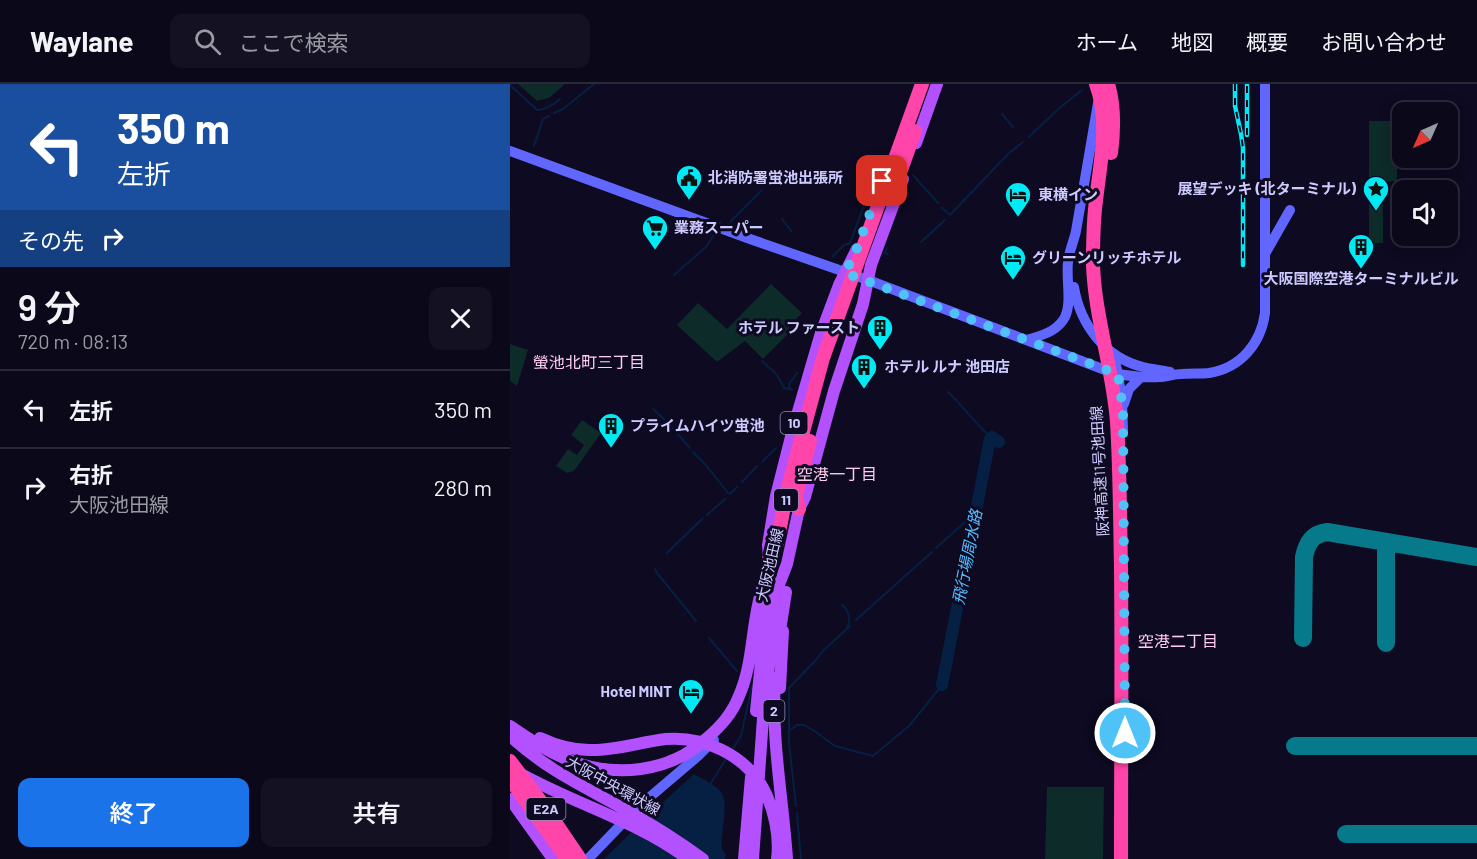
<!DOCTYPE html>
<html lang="ja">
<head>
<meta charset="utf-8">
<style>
  :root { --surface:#0a0819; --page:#131122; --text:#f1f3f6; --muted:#999aa2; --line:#2a2938; --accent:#1a73e8 }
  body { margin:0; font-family:Barlow,"Noto Sans JP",sans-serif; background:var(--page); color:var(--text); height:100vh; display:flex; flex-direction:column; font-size:22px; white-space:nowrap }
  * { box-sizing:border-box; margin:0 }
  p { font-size:20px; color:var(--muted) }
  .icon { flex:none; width:33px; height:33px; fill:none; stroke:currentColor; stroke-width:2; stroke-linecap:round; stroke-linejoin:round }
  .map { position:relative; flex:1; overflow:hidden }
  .details { display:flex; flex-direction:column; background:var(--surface); width:510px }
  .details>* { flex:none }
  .hud { background:#1a4fa0; color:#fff; overflow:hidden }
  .needle { width:39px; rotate:225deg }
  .buttons { position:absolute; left:882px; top:18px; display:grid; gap:12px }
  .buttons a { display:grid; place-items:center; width:66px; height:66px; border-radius:12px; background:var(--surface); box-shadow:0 3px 15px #0003,0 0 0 2px var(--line); font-size:30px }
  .pin { position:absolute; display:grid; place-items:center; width:51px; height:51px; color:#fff; margin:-26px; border-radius:12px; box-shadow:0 3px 9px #0006 }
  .me { position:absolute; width:66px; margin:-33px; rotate:0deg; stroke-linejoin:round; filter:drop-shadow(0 0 4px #0008) }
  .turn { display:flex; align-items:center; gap:21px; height:126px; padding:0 18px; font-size:27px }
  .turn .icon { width:78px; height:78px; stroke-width:2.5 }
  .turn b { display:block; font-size:42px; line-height:51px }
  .then { display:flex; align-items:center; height:57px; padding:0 18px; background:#0003; gap:12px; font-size:22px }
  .round { display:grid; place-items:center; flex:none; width:63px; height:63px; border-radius:12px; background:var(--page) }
  .overview { display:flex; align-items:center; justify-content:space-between; height:102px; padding:0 18px }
  h1 { font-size:36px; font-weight:600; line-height:45px }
  .action { display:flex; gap:12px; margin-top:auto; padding:12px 18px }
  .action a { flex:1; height:69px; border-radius:12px; background:var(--accent); color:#fff; font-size:24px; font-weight:600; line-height:69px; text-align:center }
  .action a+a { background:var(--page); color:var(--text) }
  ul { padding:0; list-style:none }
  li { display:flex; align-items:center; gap:18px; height:78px; padding:0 18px; border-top:2px solid var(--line) }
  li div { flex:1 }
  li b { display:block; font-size:22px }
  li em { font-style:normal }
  header { display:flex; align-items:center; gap:36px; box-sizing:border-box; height:84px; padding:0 30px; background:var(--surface); border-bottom:2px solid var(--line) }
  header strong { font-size:28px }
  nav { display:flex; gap:33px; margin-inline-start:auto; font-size:21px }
  .search { width:420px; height:54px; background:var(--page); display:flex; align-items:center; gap:15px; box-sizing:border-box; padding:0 21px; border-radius:12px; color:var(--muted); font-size:22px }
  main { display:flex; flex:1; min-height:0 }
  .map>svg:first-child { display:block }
</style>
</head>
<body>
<header>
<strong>Waylane</strong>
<div class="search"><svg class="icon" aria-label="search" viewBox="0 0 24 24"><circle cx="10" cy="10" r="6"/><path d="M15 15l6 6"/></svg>ここで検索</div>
<nav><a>ホーム</a><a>地図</a><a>概要</a><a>お問い合わせ</a></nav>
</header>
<main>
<section class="details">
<div class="hud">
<div class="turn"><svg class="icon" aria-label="left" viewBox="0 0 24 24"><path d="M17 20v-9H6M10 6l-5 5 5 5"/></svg><div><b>350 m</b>左折</div></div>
<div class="then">その先<svg class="icon" aria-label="right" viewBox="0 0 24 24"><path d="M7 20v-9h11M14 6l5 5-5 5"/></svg></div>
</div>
<div class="overview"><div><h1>9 分</h1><p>720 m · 08:13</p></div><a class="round"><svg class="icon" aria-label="close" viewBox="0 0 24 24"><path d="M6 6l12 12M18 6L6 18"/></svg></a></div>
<ul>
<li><svg class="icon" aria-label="left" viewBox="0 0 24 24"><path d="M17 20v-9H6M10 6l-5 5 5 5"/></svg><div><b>左折</b></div><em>350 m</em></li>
<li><svg class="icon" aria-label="right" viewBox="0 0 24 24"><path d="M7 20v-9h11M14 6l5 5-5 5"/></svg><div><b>右折</b><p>大阪池田線</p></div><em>280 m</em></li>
</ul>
<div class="action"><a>終了</a><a>共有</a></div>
</section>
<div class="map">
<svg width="967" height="775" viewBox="0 0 967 775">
  <rect width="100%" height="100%" fill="#0d0a21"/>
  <path fill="#0d2b28" d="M8 0H55L39 14 27 17Z
    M859 37H887V97L873 98V159H859Z
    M261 200 292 229 279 242V249L253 275 235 257 207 278 167 241 188 219 217 245Z
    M0 260 18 266 7 302 0 297Z
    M72 336 91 349 64 387 57 389 46 382 58 365 67 371 74 361 61 351Z
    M537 703H594L593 775H535Z"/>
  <path fill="#062044" d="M184 690C194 696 210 702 214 714 216 722 213 744 212 753 211 760 211 765 216 771L215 775H94L138 732Z"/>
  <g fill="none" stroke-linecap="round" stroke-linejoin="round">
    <path stroke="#062044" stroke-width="2" d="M0 1 27 26C34 26 45 20 50 15
      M44 29 53 25 84 0
      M492 30 503 43
      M519 53 547 26 572 6
      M24 62 33 35 39 32
      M403 91 428 119
      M432 124 440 131 499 69 513 58
      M272 135 282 148
      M221 137 252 106
      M411 158 435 136
      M377 164 375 169 378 170
      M323 172 334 161 340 159 366 89
      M164 191 196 163 203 152
      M252 277 267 291 274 304 280 305
      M282 306 280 305 279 300 287 289
      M438 308C453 322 465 340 481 353
      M143 325 157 338 180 364
      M183 368 195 380 218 409
      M253 377 266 364
      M232 398 247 382
      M220 410 227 403
      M197 431 215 415
      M426 464 465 429
      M157 469 193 434
      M145 485 147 489 186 537
      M332 521C340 528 341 535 337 544
      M346 536 422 468
      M199 554 227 587
      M279 647 287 641H294L303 646 325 662 363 672 399 642 432 601
      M222 666 231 652 242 602
      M201 699 217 673
      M286 722 279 659V604L305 577 313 567 340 542
      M287 729 291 775"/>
    <path stroke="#062044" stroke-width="12" d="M432 601 480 355 482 353 489 358"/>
    <path stroke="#067a8b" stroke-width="18" d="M793 554 794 473C797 459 802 450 817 448L967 473
      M876 559V458
      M785 662H967
      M836 750H967"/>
    <path stroke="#6166ff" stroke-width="10" d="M0 67 240 155 358 196 603 289C618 292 633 294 649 293 656 293 664 290 672 290 681 289 690 290 699 289 731 284 751 259 755 229V0
      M755 170 780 126
      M564 203C570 240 595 274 633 283 641 285 651 286 660 288
      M517 256C532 251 547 248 555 233 562 219 556 195 558 178 559 167 564 157 566 147 573 104 581 62 588 19
      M603 269C610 294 613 319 613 346
      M614 320 619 305 631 293
      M78 775 127 724 188 672 204 656"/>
    <path stroke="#b451ff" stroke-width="12" d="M406 59 427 0
      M269 553 276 508
      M265 594C261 655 273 715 277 775
      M270 604 273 547
      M246 627 257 520 255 495 259 475 258 461 266 412 283 345 311 249 329 201 347 165
      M0 642C19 655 38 668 59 676 105 694 159 689 196 655 211 642 222 630 229 612 244 578 241 540 252 505
      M0 652C37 686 73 702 116 726 143 741 168 757 193 775
      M30 654C45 661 62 666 79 666 105 667 130 658 156 655 193 652 234 670 253 704 264 724 270 752 267 775
      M11 690C67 721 127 737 178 775
      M0 715 43 775
      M234 775 241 693
      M243 775 253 634 267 513 268 503 277 480 289 425 295 413 324 307 353 220 361 181 393 95"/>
    <path stroke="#ff45a9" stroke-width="14" d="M586 0C600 37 590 79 586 117 583 138 583 159 583 181 585 234 603 285 607 338 610 387 610 435 611 484 612 581 611 678 611 775
      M598 0C605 23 604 46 601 69
      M385 103 405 47
      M289 425 286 412 300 357
      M259 475 267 459 277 407 313 274 412 0
      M0 677 32 719 70 775
      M0 695 57 775"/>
    <g stroke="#00eaf5" stroke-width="4.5">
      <path id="rail" d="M725 0V22L731 50 733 64V181
        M737 51V0"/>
    </g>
    <use href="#rail" stroke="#0d0a21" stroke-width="2" stroke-dasharray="7" stroke-linecap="butt"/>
  </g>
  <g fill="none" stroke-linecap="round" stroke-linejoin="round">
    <path stroke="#4fc3f7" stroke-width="10" stroke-dasharray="0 18" d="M372 97 346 167 335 189 608 290 613 326 615 649"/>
  </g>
  <defs>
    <g id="civic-pin" transform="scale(1.35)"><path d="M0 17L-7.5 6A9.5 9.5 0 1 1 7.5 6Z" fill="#00eaf5" stroke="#0d0a21"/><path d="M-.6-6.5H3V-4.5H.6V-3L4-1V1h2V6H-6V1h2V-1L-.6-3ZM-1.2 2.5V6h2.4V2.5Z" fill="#111"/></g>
    <g id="sight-pin" transform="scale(1.35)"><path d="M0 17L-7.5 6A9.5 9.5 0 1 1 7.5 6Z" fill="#00eaf5" stroke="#0d0a21"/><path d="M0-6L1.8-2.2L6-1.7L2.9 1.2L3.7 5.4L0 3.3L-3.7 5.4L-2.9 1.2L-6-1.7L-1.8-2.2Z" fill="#111"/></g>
    <g id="hotel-pin" transform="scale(1.35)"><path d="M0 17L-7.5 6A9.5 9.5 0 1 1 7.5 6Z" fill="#00eaf5" stroke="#0d0a21"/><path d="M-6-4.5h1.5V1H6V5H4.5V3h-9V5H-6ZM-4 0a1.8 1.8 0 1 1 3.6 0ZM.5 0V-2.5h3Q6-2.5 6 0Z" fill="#111"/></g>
    <g id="supermarket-pin" transform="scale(1.35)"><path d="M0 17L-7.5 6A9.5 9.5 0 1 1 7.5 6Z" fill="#00eaf5" stroke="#0d0a21"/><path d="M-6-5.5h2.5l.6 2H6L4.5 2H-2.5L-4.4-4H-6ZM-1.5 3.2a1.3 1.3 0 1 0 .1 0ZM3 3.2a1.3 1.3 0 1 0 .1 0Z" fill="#111"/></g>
    <g id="building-pin" transform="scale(1.35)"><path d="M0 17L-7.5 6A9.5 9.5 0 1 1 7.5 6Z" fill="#00eaf5" stroke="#0d0a21"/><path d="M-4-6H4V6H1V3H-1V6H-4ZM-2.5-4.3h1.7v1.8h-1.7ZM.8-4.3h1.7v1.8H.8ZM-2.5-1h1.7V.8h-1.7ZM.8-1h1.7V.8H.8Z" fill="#111"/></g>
  </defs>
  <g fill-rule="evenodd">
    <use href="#civic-pin" x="179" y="94"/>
    <use href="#sight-pin" x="866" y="105"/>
    <use href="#hotel-pin" x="508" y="111"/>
    <use href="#supermarket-pin" x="145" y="144"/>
    <use href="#building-pin" x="851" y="163"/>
    <use href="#hotel-pin" x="503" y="174"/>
    <use href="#building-pin" x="370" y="244"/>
    <use href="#building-pin" x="354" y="283"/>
    <use href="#building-pin" x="101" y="342"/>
    <use href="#hotel-pin" x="181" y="608"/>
  </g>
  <g text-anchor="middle" stroke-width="6" stroke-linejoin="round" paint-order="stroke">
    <g fill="#0d0a21" stroke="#9390bc" stroke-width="1.5">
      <rect x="270.5" y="328" width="27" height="22" rx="4.5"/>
      <rect x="264" y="405" width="24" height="22" rx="4.5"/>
      <rect x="253.5" y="616" width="21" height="22" rx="4.5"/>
      <rect x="16.5" y="714" width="39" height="22" rx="4.5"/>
    </g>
    <g font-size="14" font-weight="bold" fill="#cdcaff">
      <text x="284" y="344">10</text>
      <text x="276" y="421">11</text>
      <text x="264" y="632">2</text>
      <text x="36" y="730">E2A</text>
    </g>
    <g font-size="15" font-weight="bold" fill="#cdcaff" stroke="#0d0a21" text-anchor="start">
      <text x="198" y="99">北消防署蛍池出張所</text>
      <text x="846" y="110" text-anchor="end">展望デッキ (北ターミナル)</text>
      <text x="528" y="116">東横イン</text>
      <text x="164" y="149">業務スーパー</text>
      <text x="522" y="179">グリーンリッチホテル</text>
      <text x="851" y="200" text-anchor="middle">大阪国際空港ターミナルビル</text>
      <text x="350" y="249" text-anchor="end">ホテル ファースト</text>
      <text x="374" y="288">ホテル ルナ 池田店</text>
      <text x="120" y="347">プライムハイツ蛍池</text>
      <text x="162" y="613" text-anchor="end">Hotel MINT</text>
    </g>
    <g font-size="15" fill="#cdcaff" stroke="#0d0a21">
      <text transform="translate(590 387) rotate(-93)" y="5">阪神高速11号池田線</text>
      <text transform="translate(260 481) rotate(-77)" y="5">大阪池田線</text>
      <text transform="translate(103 702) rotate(29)" y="5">大阪中央環状線</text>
    </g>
    <g font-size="16" fill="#ffccef" stroke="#0d0a21">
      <text x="79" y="284">螢池北町三丁目</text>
      <text x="327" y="396">空港一丁目</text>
      <text x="668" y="563">空港二丁目</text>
    </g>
    <g font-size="16" font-style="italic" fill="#58bbff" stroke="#0d0a21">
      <text transform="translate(457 473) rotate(-79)" y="6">飛行場周水路</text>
    </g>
  </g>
</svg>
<div class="buttons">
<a><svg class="needle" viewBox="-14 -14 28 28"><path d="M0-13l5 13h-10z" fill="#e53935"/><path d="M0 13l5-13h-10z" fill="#999aa2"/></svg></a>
<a><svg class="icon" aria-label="sound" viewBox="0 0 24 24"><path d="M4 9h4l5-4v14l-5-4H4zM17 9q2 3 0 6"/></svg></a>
</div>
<div class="pin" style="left:372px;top:97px;background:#d93025"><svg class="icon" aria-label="arrive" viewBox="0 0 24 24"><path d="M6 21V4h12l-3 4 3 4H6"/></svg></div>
<svg class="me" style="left:615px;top:649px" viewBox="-20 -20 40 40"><circle r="17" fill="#4fc3f7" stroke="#fff" stroke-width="3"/><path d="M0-11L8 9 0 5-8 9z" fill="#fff"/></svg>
</div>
</main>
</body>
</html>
